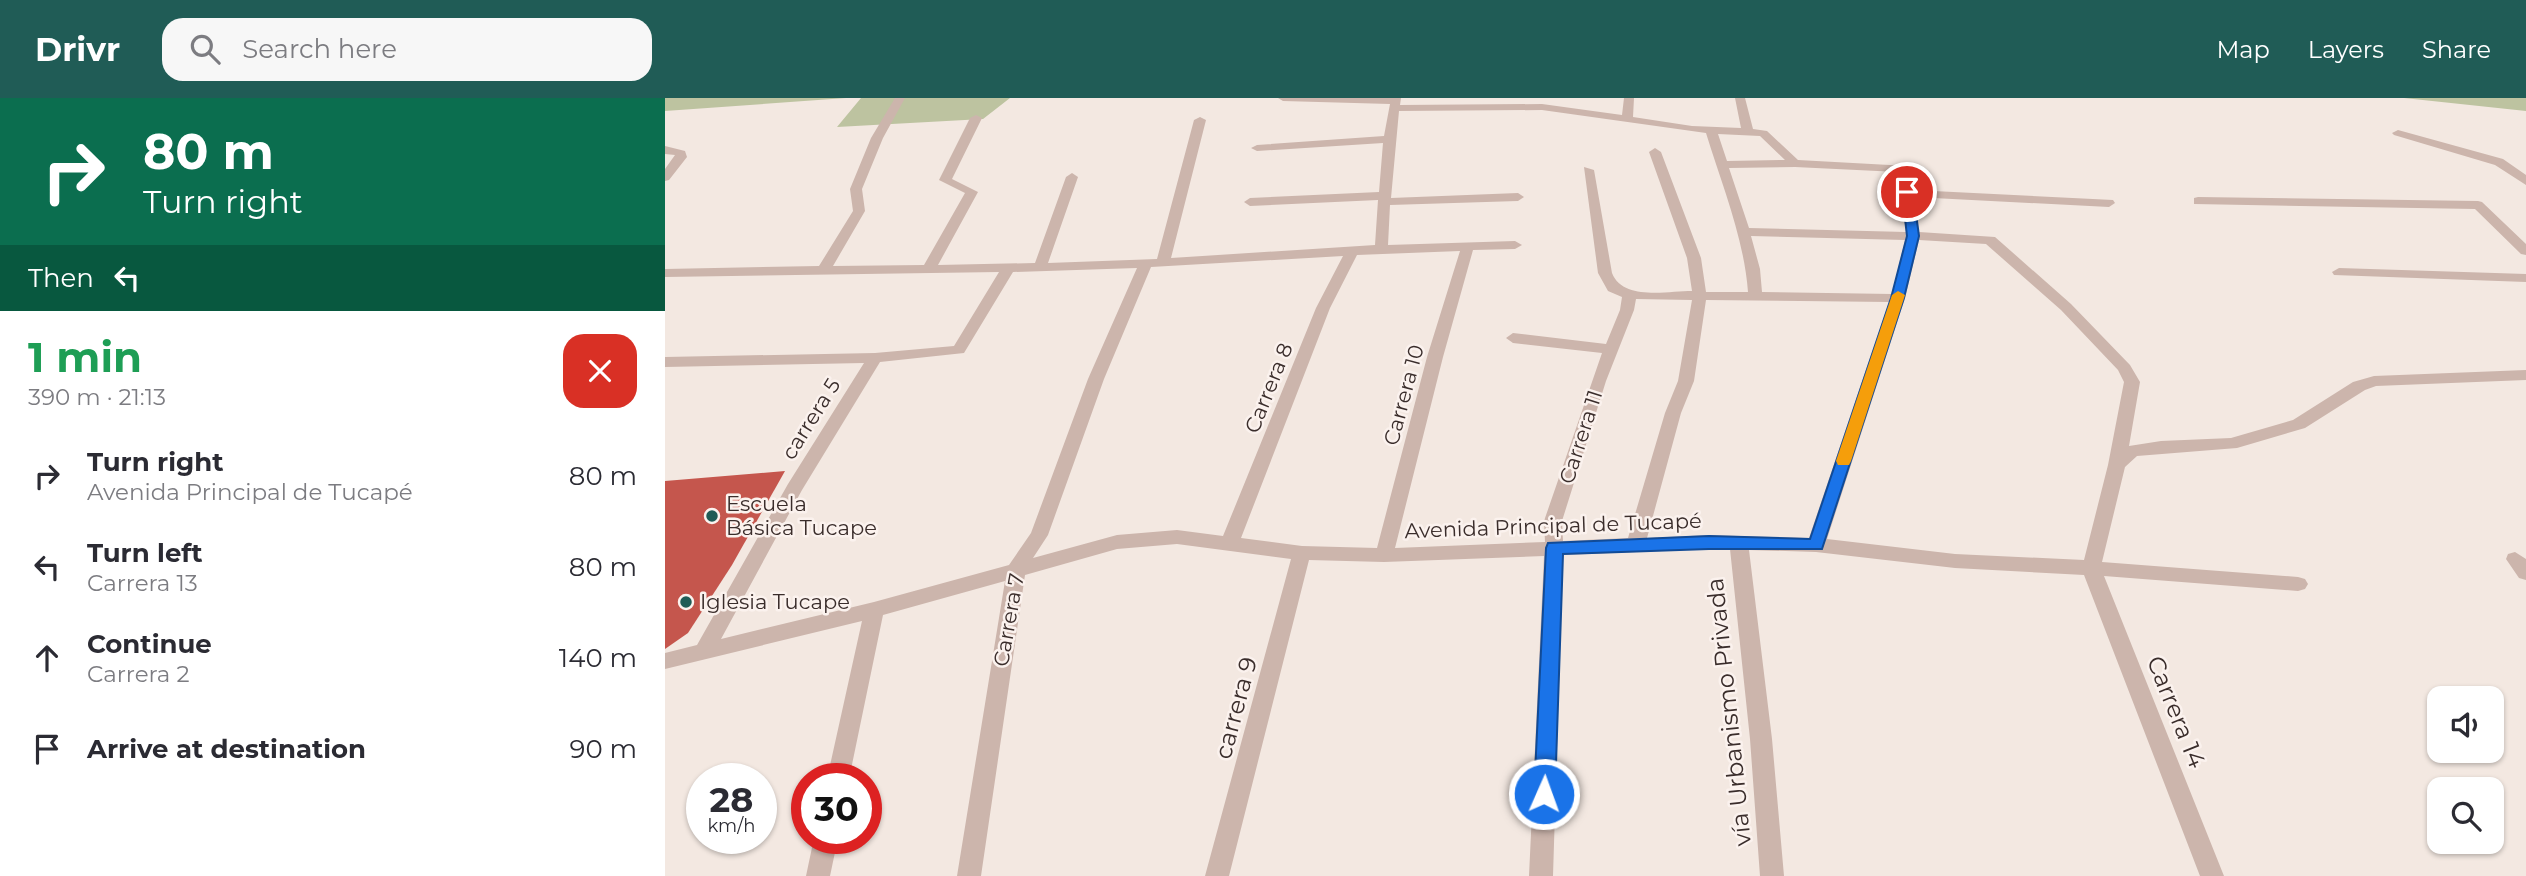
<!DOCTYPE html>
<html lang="en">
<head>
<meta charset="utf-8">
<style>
  :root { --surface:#fff; --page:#f7f7f7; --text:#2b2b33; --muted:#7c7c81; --accent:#205c56 }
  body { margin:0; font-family:Montserrat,sans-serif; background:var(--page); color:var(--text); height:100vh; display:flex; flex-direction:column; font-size:26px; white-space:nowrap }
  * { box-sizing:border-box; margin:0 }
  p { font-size:23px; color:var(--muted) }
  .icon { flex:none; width:38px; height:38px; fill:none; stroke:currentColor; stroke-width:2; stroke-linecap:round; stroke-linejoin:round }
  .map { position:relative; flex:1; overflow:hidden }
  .drawer { display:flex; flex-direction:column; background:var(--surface); width:665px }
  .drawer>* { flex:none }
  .hud { background:#0b6e4f; color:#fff; overflow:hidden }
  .controls { position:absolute; left:1762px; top:588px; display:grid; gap:14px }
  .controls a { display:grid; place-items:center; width:77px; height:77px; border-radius:14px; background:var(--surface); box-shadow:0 2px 5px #0004; font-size:35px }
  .speed { position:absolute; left:21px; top:665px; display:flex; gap:14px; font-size:35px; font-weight:700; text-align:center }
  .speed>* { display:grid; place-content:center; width:91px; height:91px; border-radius:50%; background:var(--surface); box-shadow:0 2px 5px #0004; line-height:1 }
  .speed small { font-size:18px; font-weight:400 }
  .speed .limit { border:10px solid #d22; background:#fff; color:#111 }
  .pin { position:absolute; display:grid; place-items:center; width:60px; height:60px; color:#fff; margin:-30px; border:4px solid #fff; border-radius:50%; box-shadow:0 2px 7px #0007 }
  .me { position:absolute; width:77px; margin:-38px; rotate:2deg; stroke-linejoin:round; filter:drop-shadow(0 0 5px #0008) }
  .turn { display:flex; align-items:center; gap:24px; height:147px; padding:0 28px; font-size:32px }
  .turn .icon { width:91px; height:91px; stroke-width:2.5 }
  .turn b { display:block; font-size:49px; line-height:60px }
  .then { display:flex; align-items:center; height:66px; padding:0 28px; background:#0003; gap:14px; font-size:26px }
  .round { display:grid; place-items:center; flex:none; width:74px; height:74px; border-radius:21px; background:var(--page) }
  .summary { display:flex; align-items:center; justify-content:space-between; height:119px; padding:0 28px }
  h1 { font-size:42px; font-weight:700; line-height:52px; color:#1e9e55 }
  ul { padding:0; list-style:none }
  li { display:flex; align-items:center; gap:21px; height:91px; padding:0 28px }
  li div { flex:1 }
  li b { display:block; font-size:26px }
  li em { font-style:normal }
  header { display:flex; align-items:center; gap:42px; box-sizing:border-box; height:98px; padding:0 35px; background:var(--accent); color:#fff }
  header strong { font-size:33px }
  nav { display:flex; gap:38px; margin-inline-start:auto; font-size:24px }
  .search { width:490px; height:63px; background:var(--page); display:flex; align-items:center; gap:18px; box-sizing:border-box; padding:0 24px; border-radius:21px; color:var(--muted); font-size:26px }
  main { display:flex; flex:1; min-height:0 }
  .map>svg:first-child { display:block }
</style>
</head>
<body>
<header>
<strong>Drivr</strong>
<div class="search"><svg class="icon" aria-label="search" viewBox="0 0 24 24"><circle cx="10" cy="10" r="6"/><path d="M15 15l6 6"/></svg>Search here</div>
<nav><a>Map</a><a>Layers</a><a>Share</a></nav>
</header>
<main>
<section class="drawer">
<div class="hud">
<div class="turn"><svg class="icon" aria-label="right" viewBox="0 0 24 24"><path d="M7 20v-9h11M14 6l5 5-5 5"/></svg><div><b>80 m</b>Turn right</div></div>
<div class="then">Then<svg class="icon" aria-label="left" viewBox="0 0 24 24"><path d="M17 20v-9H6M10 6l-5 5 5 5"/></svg></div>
</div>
<div class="summary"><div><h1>1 min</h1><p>390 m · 21:13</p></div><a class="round" style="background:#d93025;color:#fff"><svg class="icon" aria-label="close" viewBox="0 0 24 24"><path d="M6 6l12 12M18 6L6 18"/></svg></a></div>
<ul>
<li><svg class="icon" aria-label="right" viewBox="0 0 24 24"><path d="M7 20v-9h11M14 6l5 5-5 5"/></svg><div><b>Turn right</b><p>Avenida Principal de Tucapé</p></div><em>80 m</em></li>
<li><svg class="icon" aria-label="left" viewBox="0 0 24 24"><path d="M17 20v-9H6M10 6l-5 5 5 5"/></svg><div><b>Turn left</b><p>Carrera 13</p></div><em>80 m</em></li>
<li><svg class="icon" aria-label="ahead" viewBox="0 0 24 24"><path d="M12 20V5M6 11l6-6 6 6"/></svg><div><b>Continue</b><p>Carrera 2</p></div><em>140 m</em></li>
<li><svg class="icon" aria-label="arrive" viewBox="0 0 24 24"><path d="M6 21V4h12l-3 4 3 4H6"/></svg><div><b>Arrive at destination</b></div><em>90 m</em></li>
</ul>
</section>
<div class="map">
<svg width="1861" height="778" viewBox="0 0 1861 778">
  <rect width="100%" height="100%" fill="#f3e8e1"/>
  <path fill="#bdc3a0" d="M0 0H181L0 13Z
    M196 0H345L318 21 172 29Z
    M1739 0H1861V13Z"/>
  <path fill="#c5564d" d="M120 373 67 467 23 535 0 551V383Z"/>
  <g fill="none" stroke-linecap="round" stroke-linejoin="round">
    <path fill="#ccb5ac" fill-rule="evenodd" d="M230 0H240L218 40 197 91 200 113 168 168 259 167 300 95 274 82 305 20 311 17 317 20 287 81 313 94 273 167 370 165 401 79 407 75 413 79 383 165 492 161 529 22 535 19 541 22 506 160 710 147 713 102 585 108 579 104 585 100 714 94 718 45 592 53 586 50 592 47 719 38 725 6 618 3 613 0H736L735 7 877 6 957 17 959 0H969L968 19 1027 28 1076 30 1070 0H1080L1088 31 1102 33 1133 62 1243 68 1248 92 1448 102 1450 105 1444 109 1249 99 1254 134 1330 139 1406 206 1465 267 1475 284 1464 348 1496 343 1566 340 1628 322 1688 284 1709 278 1861 272V282L1711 288 1700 292 1640 330 1572 350 1472 358 1460 369 1437 464 1633 479 1640 481 1643 486 1640 491 1633 493 1439 478 1559 778H1535L1419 477 1290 470 1151 454 1084 452 1107 641 1119 778H1095L1085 641 1065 451H1044L898 457 888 778H864L879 458 719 464 644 462 564 778H540L626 461 512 446 452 451 360 477 316 778H292L340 483 218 517 184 681H162L197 523 0 571V555L32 547 123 386 199 265 0 269V259L210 255 289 248 334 174 0 179V171L154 168 188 113 185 91 206 40ZM877 12 1041 35C1057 87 1079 140 1083 194H1041L1036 160 996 54 990 50 984 54 1022 160 1027 193C1002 193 958 203 947 175L929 72 919 69 933 175 943 193 957 199 955 212 941 246 848 235 841 240 848 245 937 255 879 423 880 444 730 450 778 259 808 152 850 151 857 147 850 143 723 147 725 107 853 103 859 99 853 95 726 100 734 13ZM1053 36 1095 38 1120 62 1062 63ZM1130 69 1233 74 1241 134 1084 130 1064 70ZM1086 138 1240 142 1227 196 1097 194 1095 171ZM1254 142 1321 146 1396 212 1453 272 1459 284 1443 367 1419 462 1290 456 1162 441 1240 200ZM795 153 762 259 712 450 637 448 576 440 665 210 692 157ZM678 158 651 210 558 438 512 432 452 437 368 460 383 437 439 281 486 169ZM472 170 423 281 366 435 344 467 209 504 56 541 137 392 215 264 299 255 348 174ZM971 201 1027 202 1013 283 1000 315 963 440 898 443 897 423 941 283 969 212ZM1041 202 1224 204 1144 440 1044 437 982 440 1016 315 1029 283Z
      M1733 32 1838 61 1861 77V87L1830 67 1729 37 1727 35Z
      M0 48 20 53 22 59 4 82 0 83V71L10 57 0 56Z
      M1533 99 1813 103 1817 104 1861 146V157L1856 156 1810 111 1529 106V100Z
      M1674 170 1861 176V184L1669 177 1667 174Z
      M1850 454 1861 461V482L1854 480 1841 461 1843 456Z
      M149 740H173L165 778H141Z"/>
  </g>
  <path fill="#1a73e8" stroke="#114b97" stroke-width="2" d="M1242 91 1248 94 1254 138 1239 200 1157 451H1044L898 456 890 696 887 703 879 706 872 703 869 696 881 450 883 445 1044 438 1145 441 1226 200 1242 138 1237 94Z"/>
  <path fill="#f59e0b" d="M1233 193 1240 197 1186 363 1184 367H1173L1171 363 1227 197Z"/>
  <g fill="#205c56" stroke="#fbf2ee" stroke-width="2.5">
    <circle cx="47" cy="418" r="7"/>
    <circle cx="21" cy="504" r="7"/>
  </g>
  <g text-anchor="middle" stroke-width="5" stroke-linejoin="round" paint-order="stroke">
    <g font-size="21" fill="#3a2d2b" stroke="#fbf2ee">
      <text transform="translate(604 290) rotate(-68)" y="7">Carrera 8</text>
      <text transform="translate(739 297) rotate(-75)" y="7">Carrera 10</text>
      <text transform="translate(146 321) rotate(-58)" y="7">carrera 5</text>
      <text transform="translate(916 339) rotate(-72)" y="7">Carrera 11</text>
      <text transform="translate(888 428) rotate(-2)" y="7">Avenida Principal de Tucapé</text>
      <text transform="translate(344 522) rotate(-80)" y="7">Carrera 7</text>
    </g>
    <g font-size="21" fill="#3a2d2b" stroke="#fbf2ee" text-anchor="start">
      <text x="61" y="413">Escuela<tspan x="61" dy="24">Básica Tucape</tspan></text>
      <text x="35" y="511">Iglesia Tucape</text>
    </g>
    <g font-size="24" fill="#3a2d2b" stroke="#fbf2ee">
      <text transform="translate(571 610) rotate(-75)" y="8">carrera 9</text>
      <text transform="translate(1064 614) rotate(-96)" y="8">vía Urbanismo Privada</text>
      <text transform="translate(1511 614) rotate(68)" y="8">Carrera 14</text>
    </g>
  </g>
</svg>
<div class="controls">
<a><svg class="icon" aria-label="sound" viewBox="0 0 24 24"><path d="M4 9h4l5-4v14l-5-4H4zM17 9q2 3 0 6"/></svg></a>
<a><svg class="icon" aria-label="search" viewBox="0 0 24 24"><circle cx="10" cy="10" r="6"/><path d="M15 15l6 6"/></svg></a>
</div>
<div class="speed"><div>28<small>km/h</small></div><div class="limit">30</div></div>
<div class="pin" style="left:1242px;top:94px;background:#d93025"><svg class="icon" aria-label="arrive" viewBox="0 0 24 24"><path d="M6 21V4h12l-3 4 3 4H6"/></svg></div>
<svg class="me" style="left:879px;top:696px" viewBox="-20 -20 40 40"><circle r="17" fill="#1a73e8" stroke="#fff" stroke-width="3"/><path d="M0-11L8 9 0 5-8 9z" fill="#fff"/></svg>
</div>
</main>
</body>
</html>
